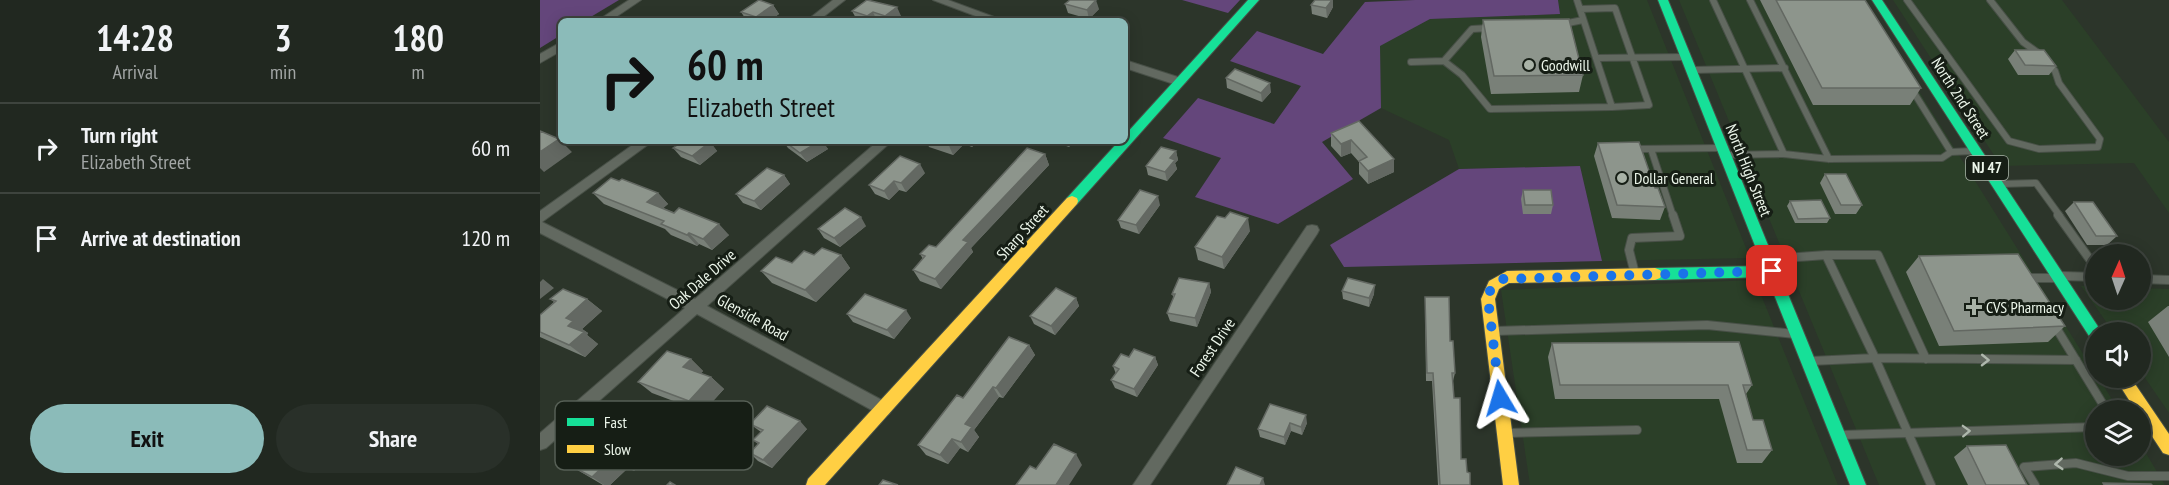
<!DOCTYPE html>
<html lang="en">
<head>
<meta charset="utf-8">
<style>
  :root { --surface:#212820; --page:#293029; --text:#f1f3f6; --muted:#a2a6a5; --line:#3e443e; --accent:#8bbbb9 }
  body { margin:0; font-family:"PT Sans Narrow",sans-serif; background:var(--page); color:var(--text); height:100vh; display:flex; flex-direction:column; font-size:22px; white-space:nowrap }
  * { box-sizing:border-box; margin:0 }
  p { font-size:20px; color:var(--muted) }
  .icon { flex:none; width:33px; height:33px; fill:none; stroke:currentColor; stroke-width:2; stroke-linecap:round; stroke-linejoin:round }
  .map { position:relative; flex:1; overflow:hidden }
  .side { display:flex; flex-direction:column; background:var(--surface); width:540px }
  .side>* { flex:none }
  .hud { position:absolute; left:18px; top:18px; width:570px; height:126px; border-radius:9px; box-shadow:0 3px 15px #0003,0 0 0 2px var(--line); background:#8bbbb9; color:#111; overflow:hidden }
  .needle { width:39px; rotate:3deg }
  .tools { position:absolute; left:1545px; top:244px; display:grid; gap:12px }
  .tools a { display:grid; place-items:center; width:66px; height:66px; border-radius:50%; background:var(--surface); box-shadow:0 3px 15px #0003,0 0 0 2px var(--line); font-size:30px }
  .pin { position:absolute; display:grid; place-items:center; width:51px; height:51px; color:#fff; margin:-26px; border-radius:12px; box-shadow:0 3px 9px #0006 }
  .me { position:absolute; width:66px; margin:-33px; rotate:353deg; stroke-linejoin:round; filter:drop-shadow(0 0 4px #0008) }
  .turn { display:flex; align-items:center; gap:21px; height:126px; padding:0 30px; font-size:27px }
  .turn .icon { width:78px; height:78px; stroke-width:2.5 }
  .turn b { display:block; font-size:42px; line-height:51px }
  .eta { display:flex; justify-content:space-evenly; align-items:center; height:102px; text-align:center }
  .eta b { font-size:36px; font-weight:800; line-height:42px }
  .primary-button { display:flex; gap:12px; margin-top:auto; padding:12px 30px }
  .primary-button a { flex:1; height:69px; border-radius:36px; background:var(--accent); color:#111; font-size:24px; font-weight:800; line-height:69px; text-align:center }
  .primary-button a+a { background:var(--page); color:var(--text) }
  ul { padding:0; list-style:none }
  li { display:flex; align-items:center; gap:18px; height:90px; padding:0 30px; border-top:2px solid var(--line) }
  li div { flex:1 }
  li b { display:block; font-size:22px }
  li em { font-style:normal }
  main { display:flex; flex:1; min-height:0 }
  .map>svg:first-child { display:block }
</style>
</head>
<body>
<main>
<section class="side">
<div class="eta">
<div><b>14:28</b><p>Arrival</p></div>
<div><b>3</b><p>min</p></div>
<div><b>180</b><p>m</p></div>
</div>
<ul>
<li><svg class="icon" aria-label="right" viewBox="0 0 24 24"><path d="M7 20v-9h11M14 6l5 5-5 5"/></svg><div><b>Turn right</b><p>Elizabeth Street</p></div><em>60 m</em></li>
<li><svg class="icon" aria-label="arrive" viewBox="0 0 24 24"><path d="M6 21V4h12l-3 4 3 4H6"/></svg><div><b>Arrive at destination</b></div><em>120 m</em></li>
</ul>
<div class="primary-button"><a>Exit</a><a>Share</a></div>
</section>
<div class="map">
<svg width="1629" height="485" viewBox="0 0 1629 485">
  <rect width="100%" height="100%" fill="#2c352a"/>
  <path fill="#2b3f28" d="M1018 0H1107L1210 258 1062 261 1040 166 919 169 909 140 841 108 839 46 890 19 1020 14Z
    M1139 0H1322L1555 373 1556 378H1559L1579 411H1556V456H1600L1601 445 1625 485H1339Z
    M1353 0H1522L1629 142V213L1594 163 1461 166Z
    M1215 280 1298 485H990L961 290Z
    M1541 286H1555L1556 300H1600L1601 288 1629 289V413L1601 372 1600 333H1574Z"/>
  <path fill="#64467b" d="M0 0H79L44 21H21V35L0 48Z
    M642 0H700L688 13Z
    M875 0H1018L1020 14 890 19 840 46 841 108 782 142 813 179 738 224 655 197 681 158 623 138 658 98 734 124 761 86 690 61 717 31 783 54 825 2Z
    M1040 166 1062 261 804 267 790 245 919 169Z"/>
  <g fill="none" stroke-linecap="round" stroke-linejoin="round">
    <g stroke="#485047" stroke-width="8">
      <path id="lane-far1" d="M1173 0 1244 154
        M1210 0 1289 159
        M1367 0 1469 141 1499 149 1558 147 1560 139 1519 83 1515 71 1508 63
        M1450 0 1483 42 1501 55
        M1040 9 1075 8 1109 105 1072 107
        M1023 24 1043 20
        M949 28 932 29 904 61 922 75 950 109 1072 107 1037 0
        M1056 58 1146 57
        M871 62 904 61
        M1152 70 1245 68
        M1371 88 1411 152
        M1092 149 1180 148
        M1111 149 1133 216
        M1186 155 1244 154 1289 159 1402 158 1411 152 1433 151
        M1461 184 1496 183 1520 216"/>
    </g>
    <g stroke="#485047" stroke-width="10">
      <path id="lane" d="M1518 215 1556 268
        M1230 259 1286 255
        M1095 274 1089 250 1092 238 1140 236 1133 215
        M1522 276 1556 277
        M1487 278H1515
        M1600 279 1629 280
        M1515 326 1567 411
        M955 331 1167 325 1255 334
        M1271 361 1335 358 1286 255H1338L1386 359
        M967 433 1097 430
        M1301 435 1556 427
        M1391 485 1335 358 1536 360
        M1495 485 1484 467 1536 463 1588 476H1629"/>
    </g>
    <g stroke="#485047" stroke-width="2">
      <path id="street" d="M89 0H101L70 21H57Z
        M293 0H305L278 21H266Z
        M393 0H408L465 21H449Z
        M21 42V51L0 63V54Z
        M585 60 644 79 646 82 640 86 585 68Z
        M98 141H113L2 222 155 299 338 141H352L167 306 349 404 352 409 349 414 344 416 339 414 157 314 6 448 0 450V433L145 308 0 233V211Z
        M772 225 777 226 779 230 777 234 610 485H593L767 226Z"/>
    </g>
    <g stroke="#485047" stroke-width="2">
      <path id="fast" d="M708 0H719L537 204H527L526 201 527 198 579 141H585V135Z
        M1118 0H1128L1326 485H1310L1227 277 1115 280 1110 278 1108 274 1110 270 1115 268 1223 266Z
        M1332 0H1342L1561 331 1562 333H1556V341L1551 339Z"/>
    </g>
    <g stroke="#485047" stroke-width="2">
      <path id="slow" d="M532 196 537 198 538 201 537 204 285 485H266L268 479 527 198Z
        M1115 268 1120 270 1122 274 1120 278 1115 280 969 283 959 289 955 299 979 485H963L941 299 949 281 967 271Z
        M1575 378H1591L1629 434V455L1623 453 1600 418V411H1596Z"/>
    </g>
    <use href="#lane-far1" stroke="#626960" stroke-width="6"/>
    <use href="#lane" stroke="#626960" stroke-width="8"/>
    <use href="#street" fill="#626960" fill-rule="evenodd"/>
    <use href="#fast" fill="#16e098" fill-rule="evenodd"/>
    <use href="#slow" fill="#ffcf43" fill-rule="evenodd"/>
  </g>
  <path fill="#798078" d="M327 0 361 16 354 21H320L317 20 312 11Z
    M1220 0H1325L1381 88 1370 105H1273Z
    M525 4 559 9 549 19 528 13Z
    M233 5 239 14 229 21H207L201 12Z
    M771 5 793 7 787 18 772 14Z
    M943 20 1043 75 1039 92 951 94 941 37Z
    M1475 50 1516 66 1509 75H1478L1468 59Z
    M686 78 731 92 722 102 687 88Z
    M819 121 854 172 828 184 819 174V162L811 153 801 157 791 146V133Z
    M243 141H282L288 149 267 162 248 148Z
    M386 141H438L432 147 424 144 413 155 389 147Z
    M512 141H534L529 147Z
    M170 142 177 151 160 165 141 157 133 148Z
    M1058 143 1115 188 1125 207 1120 220 1072 218 1054 156Z
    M636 151 638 160 635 163 637 169 627 181 608 175 606 166Z
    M505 154 509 165 431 248 433 252 401 289 380 281 373 270 383 259 380 254 396 247Z
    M385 173 366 192 359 190 349 200 335 194 329 185Z
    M1285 174 1322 205 1316 214H1295L1280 183Z
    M244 175 250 184 221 210 203 203 196 194Z
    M79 181 118 193 128 204 123 208 189 235 172 250 159 244 157 246 131 235 125 229 64 204 53 193Z
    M983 190 1013 205 1011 214H983L981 199Z
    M1250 201 1290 218 1287 223H1255L1247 206Z
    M1534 202 1577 236 1567 245H1547L1525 211Z
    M620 205 599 234 581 228 578 220Z
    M326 226 300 247 284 238 278 229Z
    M710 231 684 269 658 260 655 247Z
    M274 255H301L310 268 276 302 232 283 221 271 252 263Z
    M1379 256 1525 326 1508 342 1399 346 1366 272Z
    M669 283 671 292 657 327 630 321 627 313 634 299 632 294Z
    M802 291 834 294 829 307 803 299Z
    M885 297 910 341 915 373 913 381 914 398 921 459 927 472 930 485H898L892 381H886L885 305Z
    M536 298 539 306 515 335 494 324 490 316Z
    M10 299H47L62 311 42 329 48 333 47 335 58 344 45 357 0 337V315L14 302Z
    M1628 306H1629V357L1608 322Z
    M307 314 371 318 354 339 313 322Z
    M1012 343 1212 385 1206 394 1213 420 1232 450 1222 463H1197L1179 399H1015L1008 357Z
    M489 345 495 355 463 398 459 397 434 430 439 437 428 452 420 448 408 464 386 455 378 445 423 398Z
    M589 357H615L618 365 597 397 575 388 571 380 576 374 573 366Z
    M151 359 163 371 161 373 171 377 184 389 163 412 112 393 98 382Z
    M730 404 767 423 762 435 751 431 745 445 720 437 718 429Z
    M210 424 267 429 232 468 218 461 210 453 218 444 213 440 221 432Z
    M105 434 120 445 94 471 88 468 70 485H63L24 462Z
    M1427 446 1487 485H1428L1414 457Z"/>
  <path fill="#636862" d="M556 0 559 9 549 19 547 10Z
    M792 0H793V7L787 18 786 8Z
    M233 5 239 14 229 21H218L216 17Z
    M357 7 361 16 354 21H347L345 16Z
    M333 12 337 21H330L327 16Z
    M730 83 731 92 722 102 721 93Z
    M19 139 32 152 4 172 0 168V152Z
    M811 140V153L801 157V144Z
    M280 141H282L288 149 267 162 260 153Z
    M407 141H422L424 144 413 155Z
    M430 141H438L432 147Z
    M527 141H534L529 147Z
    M170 142 177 151 160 165 152 156Z
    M636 151 638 160 635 163 637 169 627 181 625 172 630 158Z
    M505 154 509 165 431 248 433 252 401 289 395 279 423 240Z
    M854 159V172L828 184V171Z
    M380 164 385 173 366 192 361 183Z
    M244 175 250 184 221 210 214 201Z
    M354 181 359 190 349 200 344 191Z
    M118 193 128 204 118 213 107 202Z
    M618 196 620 205 599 234 596 225Z
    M321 217 326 226 300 247 294 238Z
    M708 218 710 231 684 269 682 257Z
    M179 224 189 235 172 250 163 239Z
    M149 233 159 244 157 246 147 235Z
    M301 255 310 268 276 302 265 290Z
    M3 279 14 288 0 299V282Z
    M669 283 671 292 657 327 655 318Z
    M835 285 834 294 829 307V298Z
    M536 298 539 306 515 335 511 326Z
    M47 299 62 311 42 329 48 333 47 335 58 344 45 357 29 345 28 326 26 318Z
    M366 310 371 318 354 339 347 330Z
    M489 345 495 355 463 398 456 388Z
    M615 357 618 365 597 397 594 389Z
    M151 359 163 371 156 379 143 367Z
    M171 377 184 389 163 412 149 401Z
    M453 387 459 397 434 430 439 437 428 452 421 442 425 424Z
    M766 415 767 423 762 435 761 427Z
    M260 421 267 429 232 468 223 460Z
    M750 423 751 431 745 445 744 437Z
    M105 434 120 445 94 471 78 460Z
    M412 439 420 448 408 464 400 455Z
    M536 454 542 465 529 485H516Z
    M73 457 88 468 70 485H64L52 477Z
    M723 478 725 485H720Z"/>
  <path fill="#8d958c" stroke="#636862" stroke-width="1.5" d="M219 0 233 5 216 17 201 12Z
    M327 0 357 7 345 16 333 12 327 16 312 11Z
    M530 0H556L547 10 525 4Z
    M775 0H792L786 8 771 5Z
    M1236 0H1325L1381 88H1282Z
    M1029 19 1043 75 954 76 943 20Z
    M1475 50H1504L1516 66 1485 65Z
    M695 69 730 83 721 93 686 78Z
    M819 121 854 159 828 171 819 161 827 157 811 140 801 144 791 133Z
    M0 131 19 139 0 152Z
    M143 141H167L170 142 152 156 133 148Z
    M244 141H280L260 153Z
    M1099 142 1115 188H1118L1125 207 1077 205 1058 143Z
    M621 147 636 151 630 158 635 160 625 172 606 166Z
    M487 148 505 154 423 240 428 242 395 279 373 270 385 256 380 254 389 245 396 247Z
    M360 156 380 164 361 183 354 181 344 191 329 185Z
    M227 168 244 175 214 201 196 194Z
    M1285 174H1306L1322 205H1301Z
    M71 178 79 181 82 179 118 193 107 202 134 213 139 208 179 224 163 239 149 233 147 235 121 224 124 221 53 193Z
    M600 190 618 196 596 225 578 220Z
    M983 190H1011L1013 205H985Z
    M1281 200 1290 218 1258 219 1250 201Z
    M1534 202H1553L1577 236H1556Z
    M305 208 321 217 294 238 278 229Z
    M690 212 708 218 682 257 655 247 677 216 685 218Z
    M282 248 301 255 265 290 221 271 236 257 252 263 264 251 274 255Z
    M1478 254 1525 326 1414 331 1379 256Z
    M639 278 669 283 655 318 627 313 635 294H632Z
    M808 278 835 285 829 298 802 291Z
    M516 288 536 298 511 326 490 316Z
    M23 289 47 299 26 318 33 321 28 326 44 332 29 345 0 332V315L16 301 10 299Z
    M325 294 366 310 347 330 307 314Z
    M885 297H909L910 341H913L915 373H912L914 398H920L921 459H926L927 472 930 473V485H900L893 373H887Z
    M469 337 489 345 456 388 453 387 425 424 432 427 421 442 412 439 400 455 378 445 417 395 423 398Z
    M1199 342 1212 385H1203L1213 420H1223L1232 450H1207L1188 385H1020L1012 343Z
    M594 349 615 357 594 389 571 380 579 369 573 366 581 354 589 357Z
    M127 351 151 359 143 367 171 377 149 401 98 382Z
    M730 404 766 415 761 427 750 423 744 437 718 429Z
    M227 406 260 421 223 460 210 453 219 443 213 440 223 430 210 424Z
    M72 417 105 434 78 460 73 457 52 477 24 462Z
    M514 444 536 454 516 485H476L490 466 496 469Z
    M1466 445 1487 485H1446L1427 446Z
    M696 467 723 478 720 485H687Z
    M343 480 358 485H339Z
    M130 482 135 485H127Z
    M1563 483 1611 484 1612 485H1564Z"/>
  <defs><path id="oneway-chevron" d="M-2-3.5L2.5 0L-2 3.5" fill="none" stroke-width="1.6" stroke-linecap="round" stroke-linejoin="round" transform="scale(1.5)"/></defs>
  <g stroke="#aeb7ac">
    <use href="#oneway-chevron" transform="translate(1445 360) rotate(1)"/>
    <use href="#oneway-chevron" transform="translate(1426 431) rotate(-2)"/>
    <use href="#oneway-chevron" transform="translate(1519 464) rotate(176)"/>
  </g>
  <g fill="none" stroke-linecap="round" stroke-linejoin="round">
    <path stroke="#1a73e8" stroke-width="10" stroke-dasharray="0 18" d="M960 398 948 299 950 291 963 279 1232 271"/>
  </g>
  <g fill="#a9b3a7" stroke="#161e15" stroke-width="2">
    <circle cx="989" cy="65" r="6"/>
    <circle cx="1082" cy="178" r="6"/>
    <path d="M1431 298h6v6h6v6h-6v6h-6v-6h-6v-6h6z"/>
  </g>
  <g text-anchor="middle" stroke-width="6" stroke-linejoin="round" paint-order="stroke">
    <rect fill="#161e15" stroke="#acb6ab" stroke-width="1.5" x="1426" y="156" width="42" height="24" rx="4.5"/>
    <g font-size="15" font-weight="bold" fill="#edf7eb">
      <text x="1447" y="173">NJ 47</text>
    </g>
    <g font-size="16" fill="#edf7eb" stroke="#161e15" text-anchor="start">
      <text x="1001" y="71">Goodwill</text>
      <text x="1094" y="184">Dollar General</text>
      <text x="1446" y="313">CVS Pharmacy</text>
    </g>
    <g font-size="16" fill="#edf7eb" stroke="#161e15">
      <text transform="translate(1421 98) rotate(57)" y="6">North 2nd Street</text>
      <text transform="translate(1209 170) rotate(68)" y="6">North High Street</text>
      <text transform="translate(482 232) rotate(-48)" y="6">Sharp Street</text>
      <text transform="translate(162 279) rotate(-41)" y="6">Oak Dale Drive</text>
      <text transform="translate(213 317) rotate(29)" y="6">Glenside Road</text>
      <text transform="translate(672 347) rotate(-56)" y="6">Forest Drive</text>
    </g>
  </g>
  <rect x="15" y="401" width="198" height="69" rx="9" fill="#161e15" stroke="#565f55" stroke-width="1.5"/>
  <rect x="27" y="418" width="27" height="8" fill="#16e098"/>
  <rect x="27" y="445" width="27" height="8" fill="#ffcf43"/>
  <g font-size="16" fill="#edf7eb">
    <text x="64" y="428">Fast</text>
    <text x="64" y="455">Slow</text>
  </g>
</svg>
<div class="tools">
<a><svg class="needle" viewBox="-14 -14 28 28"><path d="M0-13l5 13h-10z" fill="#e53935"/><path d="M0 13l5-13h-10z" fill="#a2a6a5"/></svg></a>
<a><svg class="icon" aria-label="sound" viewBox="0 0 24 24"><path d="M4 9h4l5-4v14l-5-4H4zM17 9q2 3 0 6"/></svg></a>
<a><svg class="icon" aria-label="layers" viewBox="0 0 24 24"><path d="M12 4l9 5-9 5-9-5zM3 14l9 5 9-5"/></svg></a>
</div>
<div class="pin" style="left:1232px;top:271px;background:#d93025"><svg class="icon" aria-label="arrive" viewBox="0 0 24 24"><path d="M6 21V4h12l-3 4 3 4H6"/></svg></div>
<svg class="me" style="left:960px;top:398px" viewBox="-20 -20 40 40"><path d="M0-17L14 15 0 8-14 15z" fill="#1a73e8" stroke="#fff" stroke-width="4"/></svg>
<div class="hud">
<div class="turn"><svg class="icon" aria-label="right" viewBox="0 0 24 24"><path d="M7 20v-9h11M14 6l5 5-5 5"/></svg><div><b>60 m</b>Elizabeth Street</div></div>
</div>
</div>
</main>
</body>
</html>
